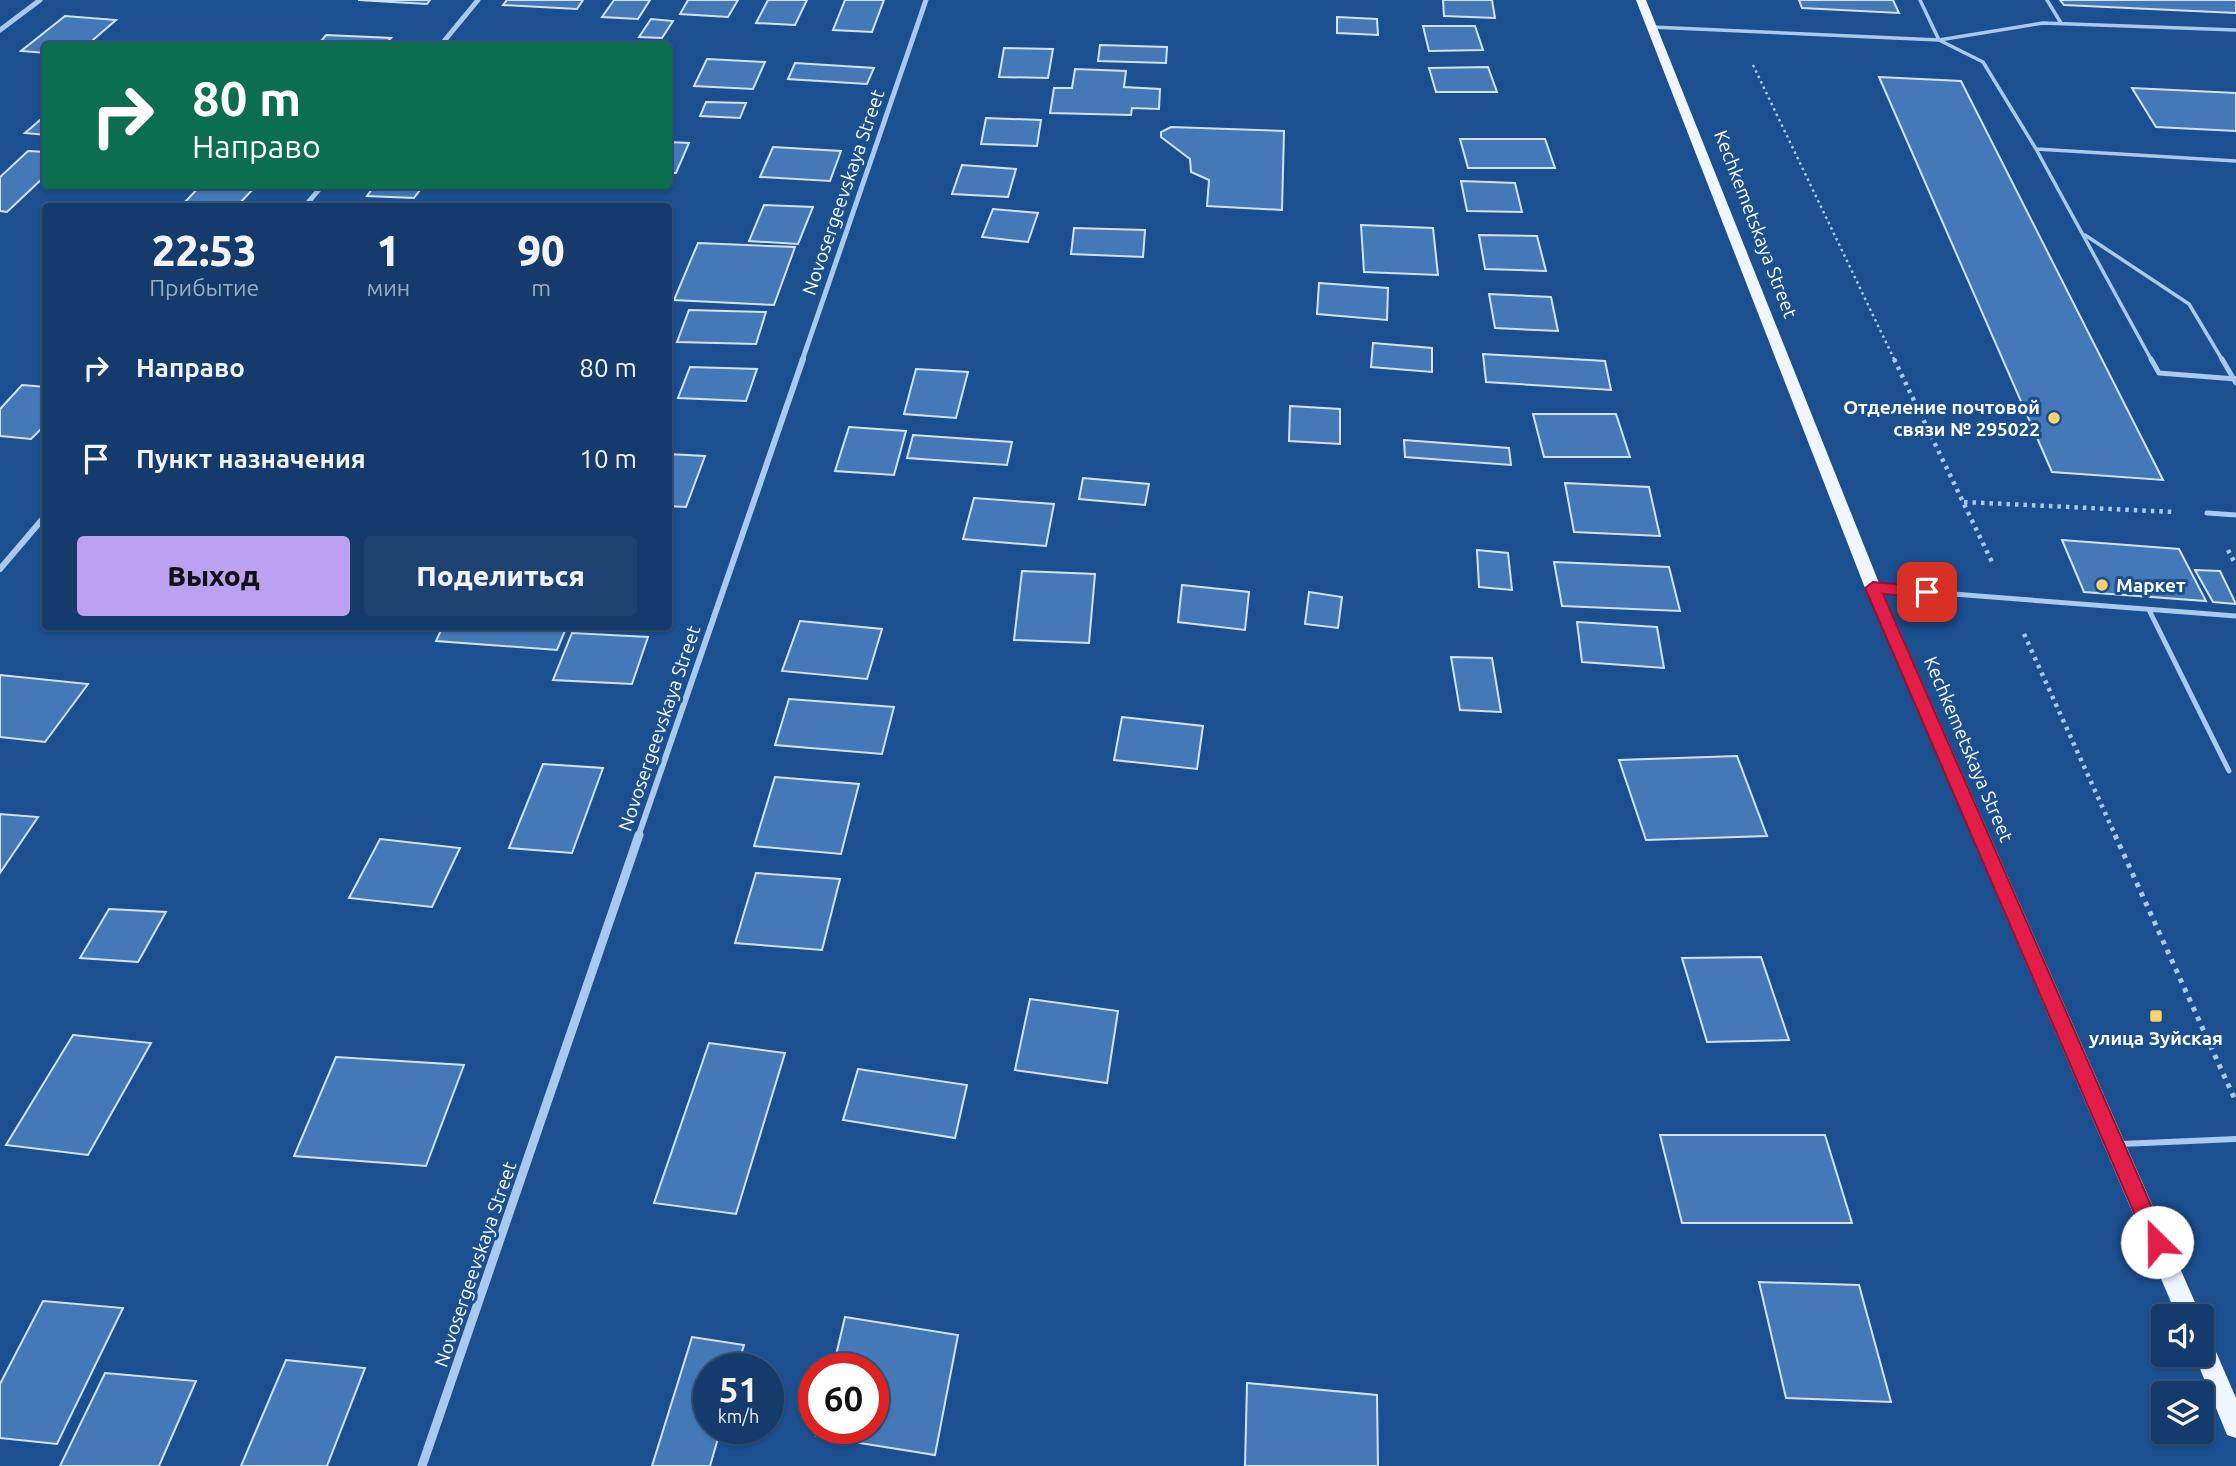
<!DOCTYPE html>
<html lang="ru">
<head>
<meta charset="utf-8">
<style>
  :root { --surface:#143b6b; --page:#1d4271; --text:#f1f3f6; --muted:#9dadc1; --line:#33557e; --accent:#bca0f2 }
  body { margin:0; font-family:Ubuntu,sans-serif; background:var(--page); color:var(--text); height:100vh; display:flex; flex-direction:column; font-size:26px; white-space:nowrap }
  * { box-sizing:border-box; margin:0 }
  p { font-size:23px; color:var(--muted) }
  .icon { flex:none; width:38px; height:38px; fill:none; stroke:currentColor; stroke-width:2; stroke-linecap:round; stroke-linejoin:round }
  .map { position:relative; flex:1; overflow:hidden }
  .side { position:absolute; left:42px; top:203px; width:630px; height:427px; display:flex; flex-direction:column; background:var(--surface); border-radius:7px; box-shadow:0 2px 5px #0004,0 0 0 2px var(--line) }
  .side>* { flex:none }
  .guide { position:absolute; left:42px; top:42px; width:630px; height:147px; border-radius:7px; box-shadow:0 2px 5px #0004,0 0 0 2px var(--line); background:#0b6e4f; color:#fff; overflow:hidden }
  .fabs { position:absolute; left:2151px; top:1304px; display:grid; gap:14px }
  .fabs a { display:grid; place-items:center; width:63px; height:63px; border-radius:7px; background:var(--surface); box-shadow:0 2px 5px #0004,0 0 0 2px var(--line); font-size:35px }
  .speed { position:absolute; left:693px; top:1353px; display:flex; gap:14px; font-size:35px; font-weight:700; text-align:center }
  .speed>* { display:grid; place-content:center; width:91px; height:91px; border-radius:50%; background:var(--surface); box-shadow:0 2px 5px #0004,0 0 0 2px var(--line); line-height:1 }
  .speed small { font-size:18px; font-weight:400 }
  .speed .limit { border:10px solid #d22; background:#fff; color:#111 }
  .pin { position:absolute; display:grid; place-items:center; width:60px; height:60px; color:#fff; margin:-30px; border-radius:14px; box-shadow:0 4px 10px #0006 }
  .me { position:absolute; width:77px; margin:-38px; rotate:337deg; stroke-linejoin:round; filter:drop-shadow(0 0 5px #0008) }
  .turn { display:flex; align-items:center; gap:24px; height:147px; padding:0 35px; font-size:32px }
  .turn .icon { width:91px; height:91px; stroke-width:2.5 }
  .turn b { display:block; font-size:49px; line-height:60px }
  .eta { display:flex; justify-content:space-evenly; align-items:center; height:119px; text-align:center }
  .eta b { font-size:42px; font-weight:800; line-height:49px }
  .action { display:flex; gap:14px; margin-top:auto; padding:14px 35px }
  .action a { flex:1; height:80px; border-radius:7px; background:var(--accent); color:#111; font-size:28px; font-weight:800; line-height:80px; text-align:center }
  .action a+a { background:var(--page); color:var(--text) }
  ul { padding:0; list-style:none }
  li { display:flex; align-items:center; gap:21px; height:91px; padding:0 35px }
  li div { flex:1 }
  li b { display:block; font-size:26px }
  li em { font-style:normal }
  .map>svg:first-child { display:block }
</style>
</head>
<body>
<div class="map">
<svg width="2236" height="1466" viewBox="0 0 2236 1466">
  <rect width="100%" height="100%" fill="#1b4f8f"/>
  <path fill="#4478b7" stroke="#cfe3fa" stroke-width="2" d="M358 0H430L427 4Z
    M507 0H583L577 9 503 5Z
    M614 0H650L638 19 602 17Z
    M688 0H738L728 17 680 14Z
    M768 0H807L795 25 756 23Z
    M845 0H884L872 32 833 30Z
    M1443 0H1492L1495 18 1444 16Z
    M1799 0H1893L1899 13 1802 8Z
    M2060 0H2236V13L2064 5Z
    M65 16 116 20 86 46H46V53L21 51Z
    M1337 17 1377 19 1378 35 1337 33Z
    M651 19 673 21 662 38 639 37Z
    M1423 26H1475L1483 50 1429 51Z
    M326 35 391 38 384 46H317Z
    M1100 45 1167 47 1166 63 1098 61Z
    M1004 48 1053 49 1048 78 999 77Z
    M707 59 765 62 753 89 694 86Z
    M795 63 874 68 867 84 788 79Z
    M1488 67 1497 92H1436L1429 68Z
    M1075 69 1126 71 1124 87 1160 89 1159 109 1132 108 1131 115 1050 113 1054 88H1072Z
    M1879 77 1961 81 2163 480 2052 472Z
    M2132 88 2236 93V131L2156 127Z
    M706 102 746 103 740 118 700 116Z
    M46 115V135L25 133Z
    M986 118 1041 120 1037 146 981 144Z
    M1171 127 1284 131 1282 210 1207 206 1209 180 1191 172 1190 159 1161 137V132Z
    M1460 139H1545L1555 168H1468Z
    M668 142 689 143 676 173H668Z
    M773 147 841 151 830 181 760 177Z
    M28 151 46 152V175L7 212 0 211V177Z
    M962 165 1016 169 1008 197 952 194Z
    M1461 181 1515 183 1522 212 1467 211Z
    M200 186H256L237 206 184 203Z
    M374 186H423L414 198 367 196Z
    M764 205 813 207 798 244 749 241Z
    M993 209 1038 213 1028 242 982 237Z
    M1361 225 1433 228 1438 275 1364 272Z
    M1074 228 1145 230 1143 257 1071 254Z
    M1479 235 1537 236 1546 271 1485 269Z
    M698 243 795 247 774 305 674 300Z
    M1319 283 1388 288 1387 320 1317 314Z
    M1489 294 1551 297 1558 331 1495 328Z
    M689 310 766 312 756 344 677 342Z
    M1373 343 1432 348V372L1371 367Z
    M1483 354 1605 361 1611 390 1486 382Z
    M690 367 757 369 746 401 678 398Z
    M916 369 968 372 956 418 904 414Z
    M22 385 46 387V424L31 439 0 436V409Z
    M1290 406 1340 409V444L1289 441Z
    M1533 414H1616L1630 457H1544Z
    M849 427 906 431 894 475 835 471Z
    M913 435 1012 442 1007 465 907 458Z
    M1404 440 1509 448 1511 465 1405 457Z
    M668 454 705 456 686 507 668 506Z
    M1083 478 1149 484 1145 505 1079 499Z
    M1565 483 1649 487 1660 536 1574 532Z
    M974 498 1054 504 1046 546 963 539Z
    M2062 540 2179 549 2206 601 2084 592Z
    M1477 550 1508 553 1512 590 1479 587Z
    M1554 562 1669 567 1680 611 1562 606Z
    M2195 570 2220 571 2236 604 2213 602Z
    M1022 571 1095 574 1089 643 1014 640Z
    M1182 585 1249 592 1245 630 1178 622Z
    M1309 592 1342 597 1338 628 1305 624Z
    M800 621 882 629 867 679 782 671Z
    M1577 622 1657 627 1664 668 1582 662Z
    M443 626H567L557 650 436 641Z
    M572 633 648 637 632 684 553 680Z
    M1451 657 1492 658 1501 712 1460 710Z
    M0 675 88 684 45 742 0 737Z
    M789 699 894 707 882 754 775 745Z
    M1122 717 1203 726 1197 769 1114 760Z
    M1737 756 1767 836 1646 840 1619 760Z
    M543 764 603 768 572 853 509 848Z
    M775 777 859 784 841 854 754 846Z
    M0 814 38 817 0 873Z
    M380 839 460 848 432 907 349 898Z
    M756 873 840 879 822 950 735 943Z
    M109 909 166 912 138 962 80 958Z
    M1761 957 1789 1040 1707 1042 1682 958Z
    M1030 999 1118 1011 1107 1083 1015 1070Z
    M73 1035 151 1043 88 1155 6 1145Z
    M709 1043 785 1053 736 1214 654 1203Z
    M336 1057 464 1065 426 1166 294 1156Z
    M858 1069 967 1085 955 1138 843 1120Z
    M1660 1135H1825L1852 1223H1682Z
    M1759 1282 1859 1285 1891 1402 1786 1398Z
    M43 1301 123 1308 57 1444 0 1438V1384Z
    M845 1317 958 1335 935 1455 816 1436 818 1428H873V1368H833Z
    M692 1337 744 1345 737 1368H709V1428H721L710 1466H652Z
    M286 1360 365 1368 327 1466H241Z
    M105 1373 196 1381 159 1466H60Z
    M1247 1383 1377 1395 1378 1466H1245Z"/>
  <g fill="none" stroke-linecap="round" stroke-linejoin="round">
    <path stroke="#a9c9ee" stroke-width="2.5" stroke-dasharray="2.5 3.5" stroke-linecap="butt" d="M1753 65 1895 361"/>
    <path stroke="#a9c9ee" stroke-width="4.5" stroke-dasharray="3.5 5" stroke-linecap="butt" d="M1894 359 1992 562
      M1964 502 2174 512
      M2228 550 2236 565
      M2024 634 2116 837"/>
    <path stroke="#a9c9ee" stroke-width="5" stroke-dasharray="4.5 6" stroke-linecap="butt" d="M2115 835 2236 1102"/>
    <path stroke="#a9c9ee" stroke-width="3.5" d="M1920 0 1939 40 2043 23 2236 30
      M2047 0 2061 23
      M1652 27 1939 40 1983 62 2036 149 2152 361
      M2036 149 2236 161
      M2085 235 2189 304 2223 361"/>
    <path stroke="#a9c9ee" stroke-width="5" d="M2151 359 2159 373 2236 379
      M2222 359 2236 383
      M2207 513 2236 515
      M1876 588 2236 616
      M2149 610 2229 771"/>
    <path stroke="#a9c9ee" stroke-width="6" d="M2121 1144 2236 1139"/>
    <path stroke="#a9c9ee" stroke-width="5" d="M0 30 40 0
      M440 46 478 0
      M305 206 322 186
      M802 361 926 0"/>
    <path stroke="#a9c9ee" stroke-width="6" d="M0 569 46 515
      M638 837 803 359"/>
    <path stroke="#a9c9ee" stroke-width="9" d="M422 1466 639 835"/>
    <path fill="#f0f6ff" fill-rule="evenodd" d="M1636 0H1646L1881 588 2201 1316H2177L1865 588Z
      M2202 1334 2210 1338 2236 1398V1438L2227 1435 2194 1354H2202Z"/>
  </g>
  <path fill="#e11d48" stroke="#92132f" stroke-width="2" d="M1873 582 1927 587 1934 592 1927 598 1883 594 2164 1235 2167 1242 2164 1250 2157 1253 2150 1250 1865 588Z"/>
  <g fill="#ffd166" stroke="#1b4f8f" stroke-width="2.5">
    <circle cx="2054" cy="418" r="7"/>
    <circle cx="2102" cy="585" r="7"/>
    <rect x="2149" y="1009" width="14" height="14" rx="3.5"/>
  </g>
  <g text-anchor="middle" stroke-width="6" stroke-linejoin="round" paint-order="stroke">
    <g font-size="19" fill="#fff" stroke="#1b4f8f">
      <text transform="translate(843 192) rotate(-71)" y="7">Novosergeevskaya Street</text>
      <text transform="translate(1756 224) rotate(69)" y="7">Kechkemetskaya Street</text>
      <text transform="translate(659 728) rotate(-71)" y="7">Novosergeevskaya Street</text>
      <text transform="translate(1969 749) rotate(67)" y="7">Kechkemetskaya Street</text>
      <text transform="translate(475 1264) rotate(-71)" y="7">Novosergeevskaya Street</text>
    </g>
    <g font-size="19" font-weight="bold" fill="#fff" stroke="#1b4f8f" text-anchor="end">
      <text x="2040" y="414">Отделение почтовой<tspan x="2040" dy="22">связи № 295022</tspan></text>
      <text x="2116" y="592" text-anchor="start">Маркет</text>
      <text x="2156" y="1045" text-anchor="middle">улица Зуйская</text>
    </g>
  </g>
</svg>
<div class="fabs">
<a><svg class="icon" aria-label="sound" viewBox="0 0 24 24"><path d="M4 9h4l5-4v14l-5-4H4zM17 9q2 3 0 6"/></svg></a>
<a><svg class="icon" aria-label="layers" viewBox="0 0 24 24"><path d="M12 4l9 5-9 5-9-5zM3 14l9 5 9-5"/></svg></a>
</div>
<div class="speed"><div>51<small>km/h</small></div><div class="limit">60</div></div>
<div class="pin" style="left:1927px;top:592px;background:#d93025"><svg class="icon" aria-label="arrive" viewBox="0 0 24 24"><path d="M6 21V4h12l-3 4 3 4H6"/></svg></div>
<svg class="me" style="left:2157px;top:1242px" viewBox="-20 -20 40 40"><circle r="19" fill="#fff"/><path d="M0-13L10 11 0 6-10 11z" fill="#e11d48"/></svg>
<div class="guide">
<div class="turn"><svg class="icon" aria-label="right" viewBox="0 0 24 24"><path d="M7 20v-9h11M14 6l5 5-5 5"/></svg><div><b>80 m</b>Направо</div></div>
</div>
<section class="side">
<div class="eta">
<div><b>22:53</b><p>Прибытие</p></div>
<div><b>1</b><p>мин</p></div>
<div><b>90</b><p>m</p></div>
</div>
<ul>
<li><svg class="icon" aria-label="right" viewBox="0 0 24 24"><path d="M7 20v-9h11M14 6l5 5-5 5"/></svg><div><b>Направо</b></div><em>80 m</em></li>
<li><svg class="icon" aria-label="arrive" viewBox="0 0 24 24"><path d="M6 21V4h12l-3 4 3 4H6"/></svg><div><b>Пункт назначения</b></div><em>10 m</em></li>
</ul>
<div class="action"><a>Выход</a><a>Поделиться</a></div>
</section>
</div>
</body>
</html>
